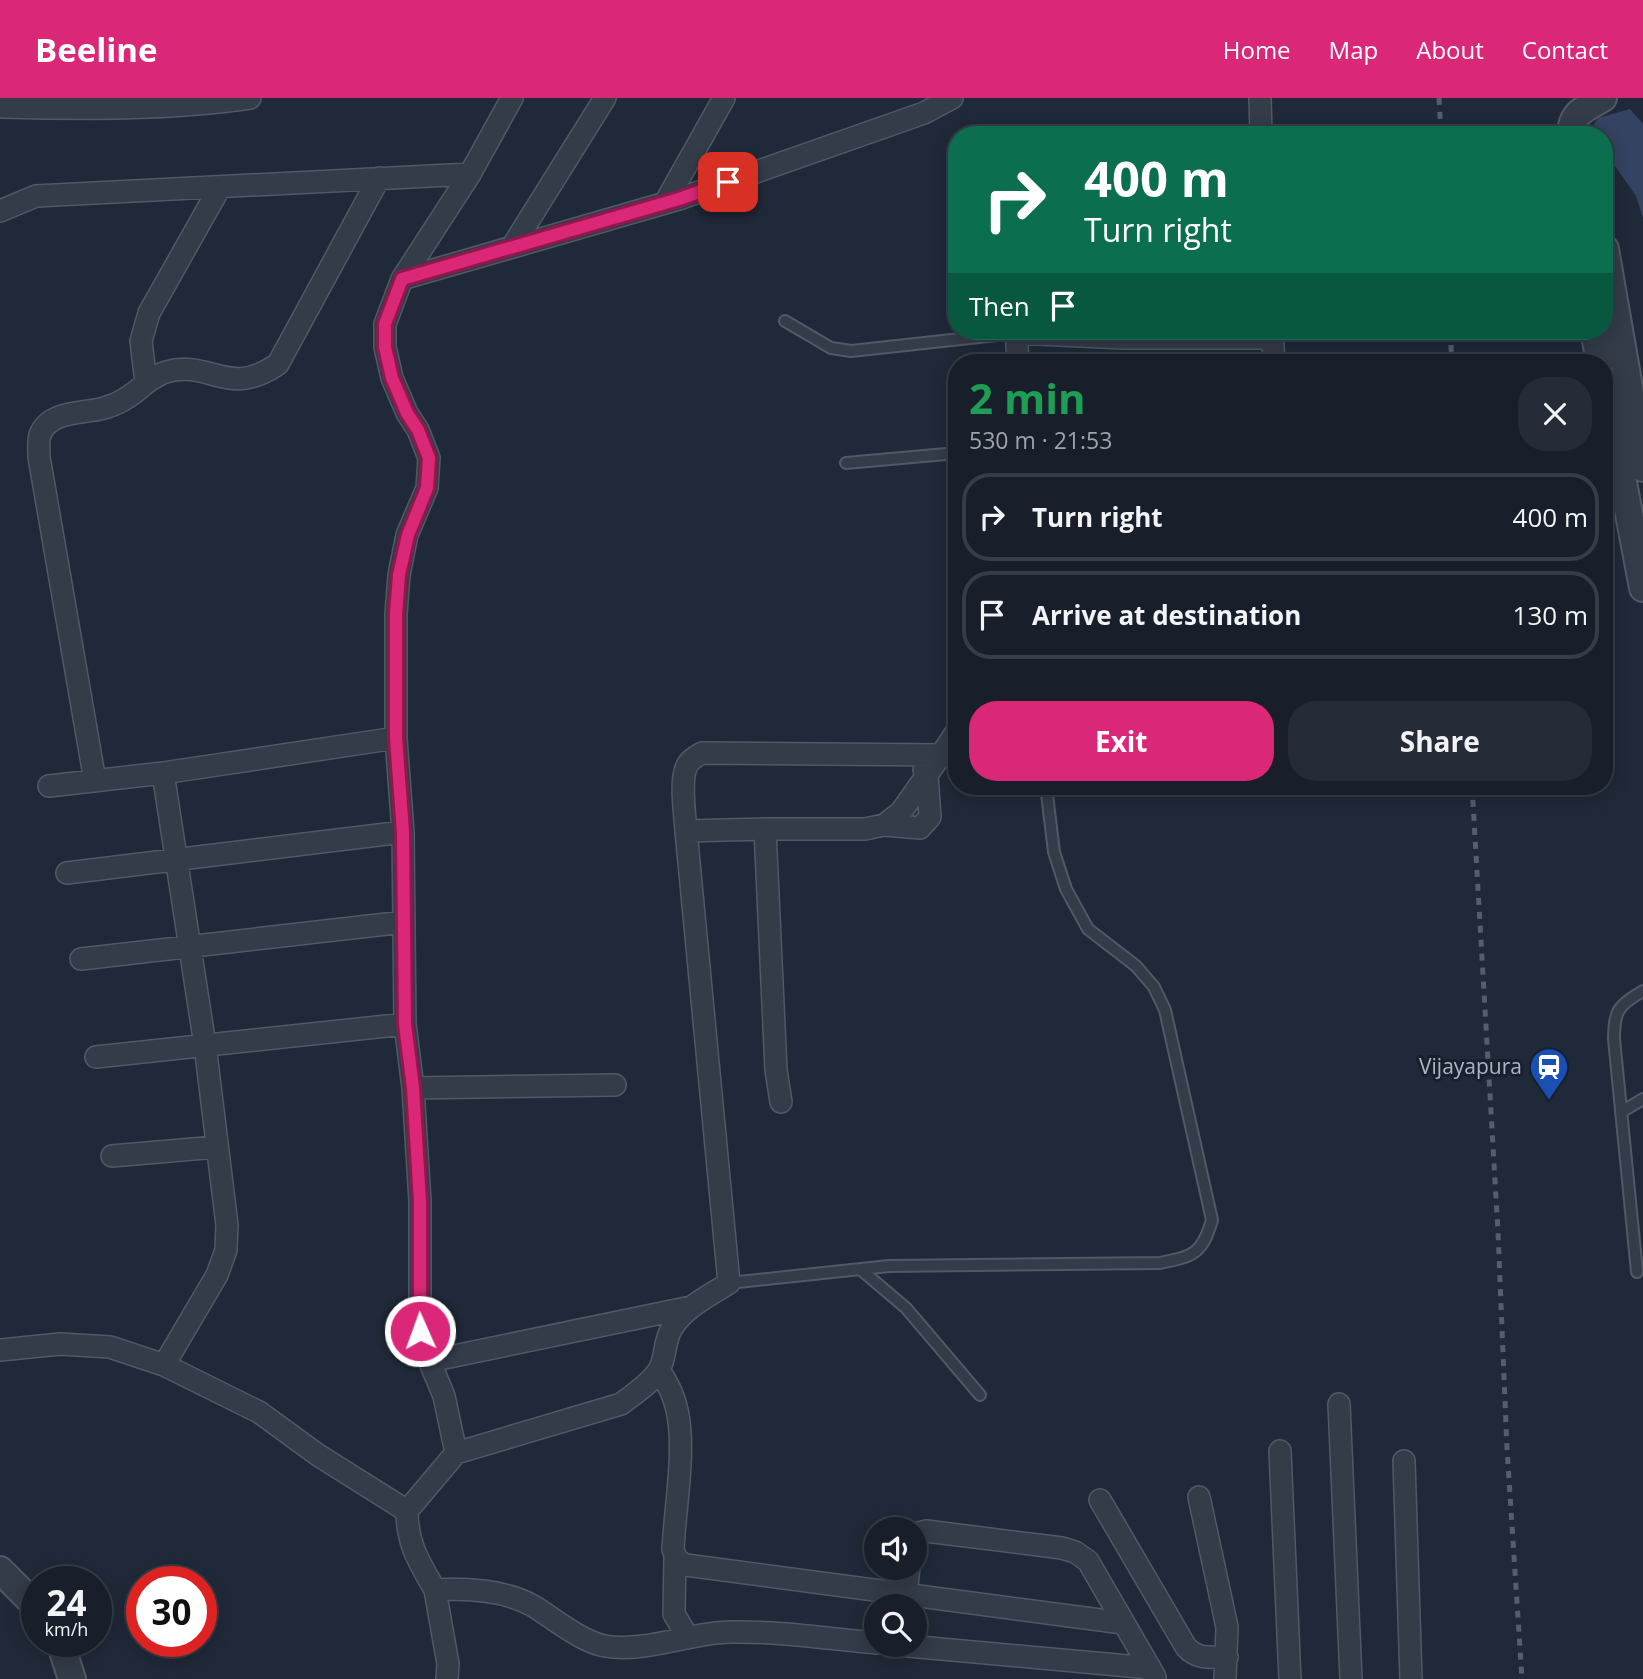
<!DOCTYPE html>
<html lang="en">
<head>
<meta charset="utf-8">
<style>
  :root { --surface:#181f2b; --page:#252c37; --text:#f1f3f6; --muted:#9fa2a9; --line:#363d47; --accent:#db2777 }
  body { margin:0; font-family:"Open Sans",sans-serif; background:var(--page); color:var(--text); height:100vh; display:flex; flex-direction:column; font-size:26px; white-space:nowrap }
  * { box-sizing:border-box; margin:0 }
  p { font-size:23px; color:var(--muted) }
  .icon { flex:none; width:38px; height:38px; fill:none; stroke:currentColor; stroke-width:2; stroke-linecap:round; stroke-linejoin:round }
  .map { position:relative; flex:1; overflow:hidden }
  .sheet { position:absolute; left:948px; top:256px; width:665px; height:441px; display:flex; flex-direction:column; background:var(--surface); border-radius:28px; box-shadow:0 4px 18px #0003,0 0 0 2px var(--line) }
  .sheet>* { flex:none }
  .top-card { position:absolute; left:948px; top:28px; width:665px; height:214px; border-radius:28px; box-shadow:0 4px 18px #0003,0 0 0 2px var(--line); background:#0b6e4f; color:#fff; overflow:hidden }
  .buttons { position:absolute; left:864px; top:1419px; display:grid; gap:14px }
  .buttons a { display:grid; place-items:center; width:63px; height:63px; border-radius:50%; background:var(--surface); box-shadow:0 4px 18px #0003,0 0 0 2px var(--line); font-size:35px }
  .speed { position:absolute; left:21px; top:1468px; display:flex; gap:14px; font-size:35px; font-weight:700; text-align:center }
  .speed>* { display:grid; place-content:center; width:91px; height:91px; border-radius:50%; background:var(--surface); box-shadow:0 4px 18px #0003,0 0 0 2px var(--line); line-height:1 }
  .speed small { font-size:18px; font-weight:400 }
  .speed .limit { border:10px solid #d22; background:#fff; color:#111 }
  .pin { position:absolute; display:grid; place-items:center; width:60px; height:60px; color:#fff; margin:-30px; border-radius:14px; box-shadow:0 4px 10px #0006 }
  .me { position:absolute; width:77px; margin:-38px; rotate:358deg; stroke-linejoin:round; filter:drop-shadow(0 0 5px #0008) }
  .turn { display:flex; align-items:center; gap:24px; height:147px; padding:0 21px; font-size:32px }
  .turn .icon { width:91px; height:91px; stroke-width:2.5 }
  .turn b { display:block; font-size:49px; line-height:60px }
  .then { display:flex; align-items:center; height:66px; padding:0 21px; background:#0003; gap:14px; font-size:26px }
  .round { display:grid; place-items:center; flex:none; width:74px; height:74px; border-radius:28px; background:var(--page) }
  .headline { display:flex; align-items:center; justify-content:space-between; height:119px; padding:0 21px }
  h1 { font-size:42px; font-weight:700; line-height:52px; color:#1e9e55 }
  .cta { display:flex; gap:14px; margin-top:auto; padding:14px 21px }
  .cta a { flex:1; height:80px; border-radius:28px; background:var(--accent); color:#fff; font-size:28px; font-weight:700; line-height:80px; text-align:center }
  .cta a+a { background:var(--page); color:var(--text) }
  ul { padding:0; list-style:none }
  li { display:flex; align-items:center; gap:21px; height:88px; margin:0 14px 10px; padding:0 7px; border:4px solid var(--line); border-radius:28px }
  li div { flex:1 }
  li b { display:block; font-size:26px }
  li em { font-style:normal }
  header { display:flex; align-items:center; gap:42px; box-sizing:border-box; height:98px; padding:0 35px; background:var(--accent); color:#fff }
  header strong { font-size:33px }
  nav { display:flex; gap:38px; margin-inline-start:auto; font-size:24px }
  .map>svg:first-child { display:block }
</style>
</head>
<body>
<header>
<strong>Beeline</strong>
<nav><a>Home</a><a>Map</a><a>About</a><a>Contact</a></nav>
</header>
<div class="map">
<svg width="1643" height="1581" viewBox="0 0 1643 1581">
  <rect width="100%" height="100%" fill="#202939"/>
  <path fill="#334361" d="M1630 11 1643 26V120L1636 98 1605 54V37H1593L1590 33 1598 20Z"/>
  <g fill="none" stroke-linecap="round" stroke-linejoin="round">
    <g stroke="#515867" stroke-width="14">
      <path id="service" d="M785 223 831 250 851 253 1016 235
        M846 365 957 355
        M1621 1014 1643 1001
        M860 1171 906 1210 980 1297
        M1637 1174 1614 941C1614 913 1618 907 1643 893
        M729 1185 889 1168 1160 1165C1194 1158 1202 1156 1212 1122L1165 912 1154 889 1136 868 1088 831 1066 791 1054 754 1046 688"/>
    </g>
    <g stroke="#515867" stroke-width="24">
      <path id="minor" d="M512 0 470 76 402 181 385 226V249L392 280 407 315 418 332 429 360 427 390 407 437 399 477 396 516V640L403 734 405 926 413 990 420 1103V1233L426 1255 444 1298 456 1355 621 1306C634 1296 650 1286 659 1272 666 1260 664 1242 672 1230 685 1209 709 1198 729 1185L686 733C685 717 679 679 688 666 691 661 697 658 702 655L941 657 957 633
        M1260 0 1261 37
        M0 9C83 11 167 12 250 0
        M665 105 724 0
        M0 113 36 98 470 76
        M512 149 605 0
        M402 181 679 101 924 15 952 0
        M1016 233 1018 264
        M1272 233 1274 264
        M1016 235 1123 240H1272
        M146 285C152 281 159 276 166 274 211 261 227 301 278 266L379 80
        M163 675 205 947 227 1127 226 1152 217 1177 164 1267
        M95 683 39 359C39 353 38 342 40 337 49 312 84 316 104 310 120 306 134 296 146 285L141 243 149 215 220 89
        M49 688 163 675 396 640
        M884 727 920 730 930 719 927 677 924 672
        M765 731 776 972 781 1004
        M686 733 765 731H865L884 727 901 714 941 657
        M67 775 403 734
        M81 861 404 824
        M96 959 405 926
        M413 990 615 987
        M112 1058 216 1049
        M0 1252 60 1246 110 1249 164 1267 259 1314 318 1357 407 1413
        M430 1263 691 1209
        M659 1272C667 1284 674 1297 677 1312 686 1351 675 1410 673 1451 675 1459 677 1463 686 1467L1123 1525
        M1339 1306 1351 1581
        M1280 1353 1290 1581
        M1404 1363 1411 1581
        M1199 1399 1227 1529 1225 1581
        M1100 1402 1186 1549C1198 1562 1210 1559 1227 1559
        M915 1436 926 1433 1062 1450 1075 1454 1088 1463 1150 1570
        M675 1459 674 1516 688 1540
        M435 1492C419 1464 407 1446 407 1413L456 1355
        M906 1495 909 1470
        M897 1547 1150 1570 1155 1579
        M447 1581 448 1566 435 1492C467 1490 506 1492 535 1509 554 1521 582 1544 605 1548 647 1555 690 1534 732 1534 780 1533 829 1541 877 1545"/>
    </g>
    <g stroke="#515867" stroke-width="30">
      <path id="tertiary" d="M1571 37C1571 14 1585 11 1603 0
        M1605 151 1643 370
        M1594 233 1600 264
        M1605 289 1643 490
        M0 1472 37 1509
        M60 1544 72 1581"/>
    </g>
    <use href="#service" stroke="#343b49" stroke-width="10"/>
    <use href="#minor" stroke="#343b49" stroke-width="21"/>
    <use href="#tertiary" stroke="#343b49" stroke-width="26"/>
    <path stroke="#555e70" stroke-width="5" stroke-dasharray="7 7" stroke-linecap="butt" d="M1439 0 1441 37
      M1450 233 1452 264
      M1472 688 1498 1134 1507 1351 1522 1581"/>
  </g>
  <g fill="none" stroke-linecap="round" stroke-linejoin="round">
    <g stroke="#8e194d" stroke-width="18">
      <path id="route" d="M420 1233V1103L413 990 405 926 403 734 396 640V516L399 477 408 437 427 390 429 360 418 332 407 315 392 280 385 249V226L402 181 679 101 728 84"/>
    </g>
    <use href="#route" stroke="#db2777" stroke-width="12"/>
  </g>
  <defs>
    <g id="station-pin" transform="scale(2.0125)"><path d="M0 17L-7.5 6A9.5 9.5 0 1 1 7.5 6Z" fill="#1a4fb4" stroke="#19202d"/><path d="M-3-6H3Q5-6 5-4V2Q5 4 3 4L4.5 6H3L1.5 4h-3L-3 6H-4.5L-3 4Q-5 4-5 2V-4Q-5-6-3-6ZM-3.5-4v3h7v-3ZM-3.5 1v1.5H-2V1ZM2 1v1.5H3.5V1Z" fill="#fff"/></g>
  </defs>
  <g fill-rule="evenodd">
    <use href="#station-pin" x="1549" y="969"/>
  </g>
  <g text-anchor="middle" stroke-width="6" stroke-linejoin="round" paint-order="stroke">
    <g font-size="21" fill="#aeb5c6" stroke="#19202d" text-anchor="end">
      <text x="1522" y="976">Vijayapura</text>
    </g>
  </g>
</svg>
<div class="buttons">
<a><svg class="icon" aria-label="sound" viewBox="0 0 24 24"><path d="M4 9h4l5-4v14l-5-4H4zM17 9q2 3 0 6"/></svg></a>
<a><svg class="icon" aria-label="search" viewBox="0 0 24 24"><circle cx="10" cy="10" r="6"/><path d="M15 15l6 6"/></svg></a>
</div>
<div class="speed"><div>24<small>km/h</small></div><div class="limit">30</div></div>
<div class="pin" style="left:728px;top:84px;background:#d93025"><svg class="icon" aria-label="arrive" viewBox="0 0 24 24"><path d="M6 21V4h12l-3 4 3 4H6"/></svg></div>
<svg class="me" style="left:420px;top:1233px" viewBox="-20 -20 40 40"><circle r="17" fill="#db2777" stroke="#fff" stroke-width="3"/><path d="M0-11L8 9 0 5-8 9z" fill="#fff"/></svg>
<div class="top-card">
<div class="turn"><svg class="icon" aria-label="right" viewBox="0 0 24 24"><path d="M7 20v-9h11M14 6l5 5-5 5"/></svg><div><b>400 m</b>Turn right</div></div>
<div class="then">Then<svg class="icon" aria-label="arrive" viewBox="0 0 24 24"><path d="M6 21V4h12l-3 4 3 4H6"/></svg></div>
</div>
<section class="sheet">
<div class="headline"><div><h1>2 min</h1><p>530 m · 21:53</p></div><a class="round"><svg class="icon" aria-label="close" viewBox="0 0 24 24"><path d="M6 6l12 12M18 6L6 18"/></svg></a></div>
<ul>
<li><svg class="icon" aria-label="right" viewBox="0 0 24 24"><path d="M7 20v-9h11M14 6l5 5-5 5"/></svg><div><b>Turn right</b></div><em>400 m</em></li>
<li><svg class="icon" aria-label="arrive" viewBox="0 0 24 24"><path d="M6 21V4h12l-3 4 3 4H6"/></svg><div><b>Arrive at destination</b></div><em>130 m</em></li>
</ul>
<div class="cta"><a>Exit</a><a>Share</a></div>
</section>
</div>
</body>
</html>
